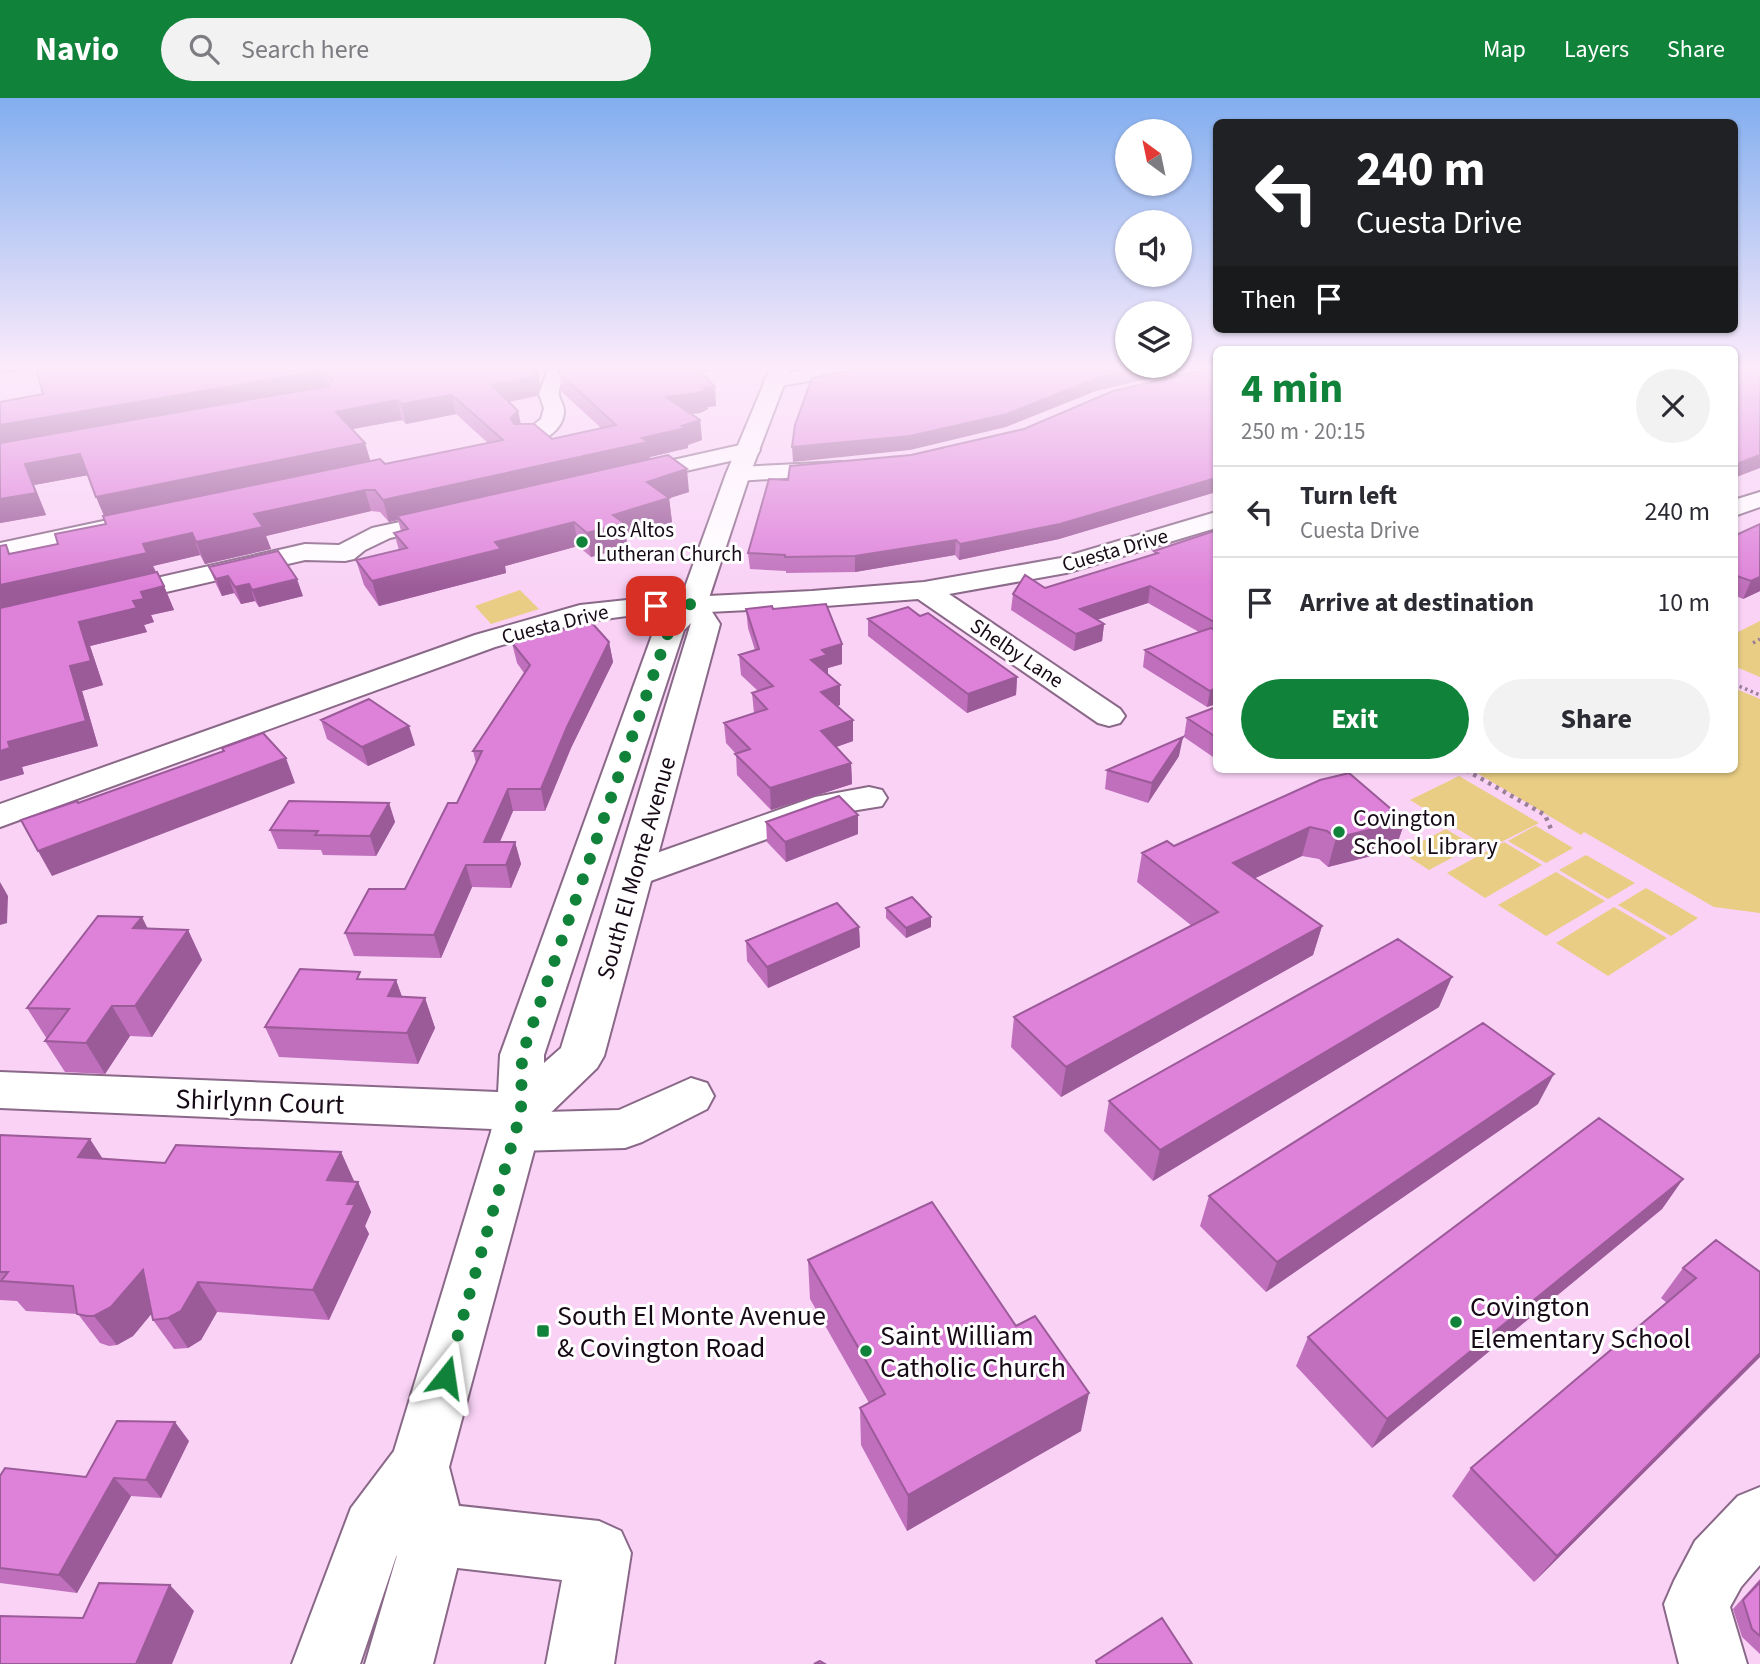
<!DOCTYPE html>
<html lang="en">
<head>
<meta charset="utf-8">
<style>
  :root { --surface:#fff; --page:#f2f2f3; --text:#2b2b33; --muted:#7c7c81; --line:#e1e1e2; --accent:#118239 }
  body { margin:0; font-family:"Source Sans 3",sans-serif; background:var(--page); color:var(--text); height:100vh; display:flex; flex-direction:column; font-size:26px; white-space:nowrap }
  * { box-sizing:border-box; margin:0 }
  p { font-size:23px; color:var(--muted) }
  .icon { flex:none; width:38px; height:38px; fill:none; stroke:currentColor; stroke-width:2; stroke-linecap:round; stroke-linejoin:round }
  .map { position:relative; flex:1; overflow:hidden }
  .sheet { position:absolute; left:1213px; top:248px; width:525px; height:427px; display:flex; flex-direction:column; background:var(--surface); border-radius:10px; box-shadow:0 2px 5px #0004 }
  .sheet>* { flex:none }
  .hud { position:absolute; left:1213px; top:21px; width:525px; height:214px; border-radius:10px; box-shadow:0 2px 5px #0004; background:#202124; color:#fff; overflow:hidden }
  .needle { width:46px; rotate:327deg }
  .buttons { position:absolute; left:1115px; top:21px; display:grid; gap:14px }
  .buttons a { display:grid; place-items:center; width:77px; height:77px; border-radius:50%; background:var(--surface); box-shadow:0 2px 5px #0004; font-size:35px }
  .pin { position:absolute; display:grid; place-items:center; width:60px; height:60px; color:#fff; margin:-30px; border-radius:14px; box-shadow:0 4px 10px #0006 }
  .me { position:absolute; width:77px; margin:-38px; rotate:15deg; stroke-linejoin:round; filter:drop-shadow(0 0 5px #0008) }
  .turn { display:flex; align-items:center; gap:24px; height:147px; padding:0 28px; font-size:32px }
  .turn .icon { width:91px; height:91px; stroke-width:2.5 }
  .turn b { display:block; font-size:49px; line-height:60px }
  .then { display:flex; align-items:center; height:66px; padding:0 28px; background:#0003; gap:14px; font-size:26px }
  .round { display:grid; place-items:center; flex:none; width:74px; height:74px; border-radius:37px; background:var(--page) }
  .overview { display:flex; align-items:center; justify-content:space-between; height:119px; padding:0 28px }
  h1 { font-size:42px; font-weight:700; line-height:52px; color:var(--accent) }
  .action { display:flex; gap:14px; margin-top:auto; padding:14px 28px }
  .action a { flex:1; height:80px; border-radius:42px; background:var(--accent); color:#fff; font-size:28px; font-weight:700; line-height:80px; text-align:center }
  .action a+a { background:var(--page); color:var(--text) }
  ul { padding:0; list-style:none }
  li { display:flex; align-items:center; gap:21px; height:91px; padding:0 28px; border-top:2px solid var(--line) }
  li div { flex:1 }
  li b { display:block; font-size:26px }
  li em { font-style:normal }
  header { display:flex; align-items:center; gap:42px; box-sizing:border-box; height:98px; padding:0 35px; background:var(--accent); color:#fff }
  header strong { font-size:33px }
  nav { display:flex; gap:38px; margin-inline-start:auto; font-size:24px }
  .search { width:490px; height:63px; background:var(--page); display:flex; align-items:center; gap:18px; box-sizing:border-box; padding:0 24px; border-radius:38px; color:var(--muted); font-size:26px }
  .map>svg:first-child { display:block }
</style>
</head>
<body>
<header>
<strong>Navio</strong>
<div class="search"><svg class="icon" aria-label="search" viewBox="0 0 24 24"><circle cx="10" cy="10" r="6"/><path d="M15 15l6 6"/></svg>Search here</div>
<nav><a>Map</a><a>Layers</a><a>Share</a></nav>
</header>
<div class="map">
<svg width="1760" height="1566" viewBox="0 0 1760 1566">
  <rect width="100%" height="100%" fill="#f9d2f6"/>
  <path fill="#e9cd84" d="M520 492 539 511 491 526 475 508Z
    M1760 523V579L1734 568V536Z
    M1734 590 1760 601V815L1714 809 1584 734 1581 737 1472 672H1734Z
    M1459 678 1539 725 1489 750 1410 702Z
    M1535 728H1536L1573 750 1546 765 1508 743Z
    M1446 731 1474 748 1429 772 1401 754Z
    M1504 744 1542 767 1485 800 1447 775Z
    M1586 757 1635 785 1608 801 1559 772Z
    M1556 774 1605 803 1546 838 1498 807Z
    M1646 790 1698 820 1671 838 1618 807Z
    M1614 809 1667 840 1608 878 1556 845Z"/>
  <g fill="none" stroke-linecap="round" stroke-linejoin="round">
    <g stroke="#8a6888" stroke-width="4">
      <path id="minor" d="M548 271H568C564 279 558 288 559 297 560 303 564 307 564 313 564 333 538 349 520 345L517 340 541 321 544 310 539 296Z
        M810 271H854L844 277 774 289 767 287 764 283 767 279Z
        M1173 271H1201L1209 277 1199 283 1176 275Z
        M749 345 757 347 760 352 757 357 632 385 624 383 620 378 624 373Z
        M841 364 849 366 853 371 849 376 738 383 730 381 726 376 730 371 738 369Z
        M1760 394V409L1734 418V402Z
        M451 413 460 415 463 420 460 425 390 440 365 452 354 461 345 463 305 462 114 506 104 504 100 498 104 492 305 446 339 447 372 430Z
        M1216 414V430L1066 475 949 496 1120 611 1125 618 1120 625 1109 628 1098 625 918 501 812 509 627 518 582 524 495 549 0 729V706L475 537 580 507 627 502 812 493 924 484 1061 460Z
        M108 422 117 425 121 430 117 435 0 461V445Z
        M869 689 882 692 887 700 882 708 839 715 634 789 620 786 615 777 620 768 815 699Z
        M0 974 521 995 538 1001 544 1014 619 1012 691 980 707 985 714 998 707 1011 642 1044 625 1050 515 1053 498 1048 491 1034 492 1031 0 1010Z
        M1760 1389V1467L1741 1489 1730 1509 1747 1566H1679L1664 1506 1674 1483 1695 1443 1738 1398Z
        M414 1403 599 1423 621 1433 631 1455 614 1566H546L562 1482 414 1465 392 1456 383 1434 392 1412Z"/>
    </g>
    <g stroke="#8a6888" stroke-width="4">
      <path id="major" d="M770 271H790L750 376 707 506 720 526 604 958 597 970 542 1023 449 1369 466 1435 433 1566H365L400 1447 360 1566H292L351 1410 394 1353 497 1014 500 957 655 529 680 503 726 376ZM691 525 561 950 544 965V957L684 532Z"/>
    </g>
    <path stroke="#9b7f99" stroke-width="3.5" stroke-dasharray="2.5 3.5" stroke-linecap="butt" d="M1753 545 1760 541
      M1734 586 1760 597"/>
    <path stroke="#9b7f99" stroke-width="4.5" stroke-dasharray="3.5 5" stroke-linecap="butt" d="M1466 672 1545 717 1551 731"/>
    <use href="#minor" fill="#fff" fill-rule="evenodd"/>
    <use href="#major" fill="#fff" fill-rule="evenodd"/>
  </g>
  <path fill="#bf6fbb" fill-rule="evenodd" d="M36 271H538L540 285 537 298 509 304 518 313 521 326 552 341 601 330 562 294 559 275 563 271H718L702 274 715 289 716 308 708 309V311L700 315 691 316 700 322 702 342 688 347V350L650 359V361L689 394 669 400 672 424 626 438 627 449 591 459 578 448 505 468 506 475 379 508 364 487 356 462 399 452 394 435 401 433 398 422 389 424 380 414 371 413 266 438 271 451 205 466 200 457 153 468 164 488 174 512 151 517 154 524 144 527 147 534 90 548 103 587 82 593 98 648 22 669 24 676 0 683 10 456 58 446 106 426 104 418 88 377 34 387 46 417 0 425 43 296ZM456 316 488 345 385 366 370 363 365 345 352 331 402 322 406 326Z
    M1216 271V394L1059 441 959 462 955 457 855 474 786 475V473L750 471 748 455 788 382 911 357 1024 331Z
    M1760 426V493L1743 501 1734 497V438Z
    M1216 434V606L1207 609 1143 569 1145 552 1199 534 1148 505 1097 522 1104 526 1102 543 1074 553 1011 512 1013 496 1045 490 1154 456V453Z
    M209 469 303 498 259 509 255 503 241 506 234 495 222 498 216 486Z
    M746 511H773L842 546V566L828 570V577L840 587V607L837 608 853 643 836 649 851 665 852 686 771 712 737 677 736 656 726 645 724 625 754 615 752 595 758 593 741 577 739 557 755 552 748 530Z
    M920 518 1017 579 1016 597 967 615 868 538V521Z
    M609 544 613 564 571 650 545 713H513L500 744H515L521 766 511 790 472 789 441 860 354 858 345 835 405 791 457 705 476 665 473 653 524 575 517 565 512 545Z
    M1216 609V661L1184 639 1187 620Z
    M321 622 415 647 368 668 327 641Z
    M1179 658 1148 705 1105 691 1107 672Z
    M1349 675 1405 723 1395 752 1328 769 1319 761 1302 758 1255 780 1322 828 1313 857 1061 999 1011 949 1014 919 1192 828 1137 784 1142 755 1174 748Z
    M389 705 395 724 376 758 323 757 321 752 278 751 270 732Z
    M766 724 858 736 786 764 767 744Z
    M886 810 931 829 906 840 886 820Z
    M859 829 860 849 768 890 747 863 746 843Z
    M148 831 188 832 202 862 152 939 130 938 105 976 65 974 45 943 47 941 27 910Z
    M363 881 396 882 402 899 425 900 435 930 418 966 279 959 265 929Z
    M1439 909 1153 1083 1104 1033 1109 1003Z
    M1538 1006 1266 1194 1200 1128 1209 1098Z
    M0 1037 103 1061 165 1065 341 1054 354 1084H358L371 1114 365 1128 369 1136 329 1222 217 1214 201 1242 188 1250 174 1251 153 1222 152 1215 133 1238 117 1247 109 1248 100 1245 78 1216 26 1213 17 1203 0 1202Z
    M1683 1081 1662 1111 1372 1350 1296 1268 1308 1239Z
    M808 1162 1081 1333 907 1433 861 1347 860 1310 869 1305 810 1201Z
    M1683 1170 1760 1174V1259L1534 1484 1452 1398 1471 1370 1667 1205 1661 1200Z
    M189 1343 161 1400 131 1398 77 1495 0 1485V1378L86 1379Z
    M1760 1481V1556L1742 1539 1733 1511Z"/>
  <path fill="#9b5a98" d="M0 271H33L0 276Z
    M536 271H538L540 285 537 298 496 306 492 287Z
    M689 271H718L689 277Z
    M1137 271H1189L1096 293 1006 329 910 352 793 364 792 349Z
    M321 273 327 291 0 348V327Z
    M715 289 716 308 708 309V311L700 315 668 319 666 299 704 290Z
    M452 297 456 316 406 326 401 306Z
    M397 302 402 322 342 333 336 314Z
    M518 313 522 333 514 340 511 320Z
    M700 322 702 342 688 347V350L650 359 651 365 397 418 398 422 389 424 383 402 642 340Z
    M365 345 371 365 105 420 96 399Z
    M80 356 89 377 34 387 46 417 0 425V401L25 366Z
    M1760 357V370L1734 380V367Z
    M687 371 689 394 667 401 669 400 672 424 626 438 627 449 591 459 587 435 613 417 647 384Z
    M1216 380V394L1059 441 959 462 960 446Z
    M365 392 371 413 266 438 271 451 205 466 196 444 254 416Z
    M574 424 578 448 505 468 506 475 379 508 372 483 495 444Z
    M192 435 200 457 153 468 157 477 0 513V487L143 446Z
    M956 442 955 457 855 474V458Z
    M228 478 234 495 222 498 216 481Z
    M1760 479V493L1743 501 1751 483Z
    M297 481 303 498 259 509 252 492Z
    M249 486 255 503 241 506 235 489Z
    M164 488 174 512 151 517 154 524 144 527 147 534 90 548 103 587 82 593 98 648 22 669 24 676 0 683V653L70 568 79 524 133 503 141 494Z
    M1150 488 1148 505 1078 528 1080 511Z
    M1104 526 1102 543 1074 553 1076 536Z
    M609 544 613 564 571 650 545 713 541 691 567 629Z
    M842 546V566L828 570V577L811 562 822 552Z
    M1017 579 1016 597 967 615 968 596Z
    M840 587V607L821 614V594Z
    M1216 590V606L1207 609 1210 593Z
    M853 622V643L822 654 821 633Z
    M409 628 415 647 368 668 362 649Z
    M1183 639 1179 658 1148 705 1152 685Z
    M286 660 295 685 52 778 38 753Z
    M851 665 852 686 771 712 770 690Z
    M508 691 513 713 490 766 484 744Z
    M389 705 395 724 376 758 370 738Z
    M858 717V736L786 764 785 744Z
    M1405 723 1395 752 1328 769 1336 740Z
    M1310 729 1302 758 1226 794 1233 765Z
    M515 744 521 766 511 790 506 767Z
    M466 767 472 789 441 860 434 837Z
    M0 784 8 798 7 825 0 827Z
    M142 819 157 849 133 830Z
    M931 819V829L906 840V830Z
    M1322 828 1313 857 1061 999 1066 969Z
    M859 829 860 849 768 890 767 869Z
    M188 832 202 862 152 939 135 908Z
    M1452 879 1439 909 1153 1083 1160 1052Z
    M396 882 407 913 388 898Z
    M425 900 435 930 418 966 407 935Z
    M112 908 130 938 105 976 86 945Z
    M1554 976 1538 1006 1266 1194 1277 1164Z
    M90 1041 110 1072 78 1059Z
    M341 1054 355 1085 327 1082Z
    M1683 1081 1662 1111 1372 1350 1387 1321Z
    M358 1084 371 1114 365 1128 369 1136 329 1222 313 1192 347 1106Z
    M143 1172 163 1202 133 1238 117 1247 94 1218Z
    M198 1184 217 1214 201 1242 188 1250 168 1220Z
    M1760 1255V1259L1534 1484 1557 1458Z
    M1089 1295 1081 1333 907 1433 908 1397Z
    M175 1324 189 1343 161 1400 146 1382Z
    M114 1380 131 1398 77 1495 59 1477Z
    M170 1487 194 1513 172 1566H136Z"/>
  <path fill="#de81d9" stroke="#9b5a98" stroke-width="2" d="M36 271H536L534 279 492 287 518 313 511 320 514 326H534L552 341 616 327 559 275V272L699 271 715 289 704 290 706 292 698 295 666 299 700 322 682 328 686 330 642 340 648 344 383 402 375 392H365L315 403 254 416 263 429 196 444 192 435 143 446 147 455 0 487V448L6 447 9 456 58 446 55 436 106 426 103 418 380 361 385 366 503 342 452 297 401 306 397 302 336 314 365 345 96 399 80 356 25 366 36 395 0 401V345L328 288 333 280 321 273 0 327V304L43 296Z
    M859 271H1137L1098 280 1007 316 910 338 792 349 795 327 812 280Z
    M1209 271H1216V380L1060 426 960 446 956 442 855 458 785 459V457L748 455 769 381 788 382 790 368 911 357 1024 331 1113 293Z
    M1734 271H1760V357L1734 367Z
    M668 357 687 371 647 384 669 400 613 417 624 425 587 435 574 424 495 444 501 451 372 483 356 462 407 450 394 435 408 431 397 418Z
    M1760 426V479L1751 483 1734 477V438Z
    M1214 433 1216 434V525L1150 488 1080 511 1104 526 1076 536 1013 496 1025 477 1045 490 1158 455 1154 453Z
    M278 453 297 481 252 492 249 486 235 489 228 478 216 481 209 469Z
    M157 474 164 488 141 494 144 501 133 503 137 510 79 524 91 563 70 568 86 623 8 644 10 650 0 653V510Z
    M826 506 842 546 822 552 827 557 811 562 840 587 821 594 853 622 821 633 851 665 770 690 735 656 750 651 724 625 767 611 752 595 773 588 739 557 759 551 746 511 772 508 773 511Z
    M908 509 920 518 928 515 1017 579 968 596 868 521Z
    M591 524 609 544 567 629 541 691H508L484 744H515L506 767H466L434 837 345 835 369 791H405L448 705H457L482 653H473L530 567 512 545Z
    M1211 530 1216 533V590L1210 593 1145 552Z
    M369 601 409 628 362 649 321 622Z
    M1216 609V639L1187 620Z
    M263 635 286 660 38 753 21 722 77 703 78 705 224 653 222 650Z
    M1183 639 1152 685 1107 672Z
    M1349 675 1405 723 1336 740 1327 733 1310 729 1233 765 1322 828 1066 969 1014 919 1218 814 1142 755 1167 743 1174 748 1320 682Z
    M839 698 858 717 785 744 766 724Z
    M289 703 389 705 370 738 315 737 318 733 270 732Z
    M912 799 931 819 906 830 886 810Z
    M837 805 859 829 767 869 746 843Z
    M98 818 142 819 133 830 188 832 135 908H112L86 945 45 943 69 911 27 910Z
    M1398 841 1452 879 1160 1052 1109 1003Z
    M300 871 360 874 357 881 396 882 388 898 425 900 407 935 265 929Z
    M1483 925 1554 976 1277 1164 1209 1098Z
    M1599 1020 1683 1081 1387 1321 1308 1239Z
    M0 1037 90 1041 78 1059 165 1065 176 1047 341 1054 327 1082 358 1084 347 1106H355L313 1192 198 1184 181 1213 168 1220 153 1222 143 1172 111 1209 94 1218H87L77 1216 73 1188 1 1183 8 1174H0Z
    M932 1104 1016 1228 1035 1218 1089 1295 908 1397 860 1310 885 1296 808 1162Z
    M1716 1142 1760 1174V1255L1557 1458 1471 1370 1696 1180 1683 1170Z
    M117 1323 175 1324 146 1382 114 1380 59 1477 0 1470V1378L5 1370 86 1379Z
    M1760 1484V1538L1752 1531 1743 1502Z
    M99 1485 170 1487 136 1566H0V1518L83 1520Z
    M1162 1520 1192 1566H1097L1096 1563Z
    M820 1563 825 1566H814Z"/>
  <linearGradient id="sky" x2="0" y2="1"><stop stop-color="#82aeef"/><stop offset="0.55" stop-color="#fcebfb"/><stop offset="1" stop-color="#fcebfb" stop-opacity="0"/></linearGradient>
  <rect width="1760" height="490" fill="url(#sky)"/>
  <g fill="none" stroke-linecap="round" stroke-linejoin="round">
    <path stroke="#118239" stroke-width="12" stroke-dasharray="0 21.6" d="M446 1279 521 1014 522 957 670 529 693 506 656 508"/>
  </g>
  <g fill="#118239" stroke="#fff" stroke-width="2.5">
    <circle cx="582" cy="444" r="7"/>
    <circle cx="1339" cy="734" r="7"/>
    <circle cx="1456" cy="1224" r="7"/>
    <rect x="536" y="1226" width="14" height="14" rx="3.5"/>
    <circle cx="866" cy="1253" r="7"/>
  </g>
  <g text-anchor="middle" stroke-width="6" stroke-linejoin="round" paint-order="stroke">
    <g font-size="21" fill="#160a16" stroke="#fff" text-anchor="start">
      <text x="596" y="439">Los Altos<tspan x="596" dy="24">Lutheran Church</tspan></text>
    </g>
    <g font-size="21" fill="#160a16" stroke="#fff">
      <text transform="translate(1115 452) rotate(-16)" y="7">Cuesta Drive</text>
      <text transform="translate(555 526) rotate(-14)" y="7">Cuesta Drive</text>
      <text transform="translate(1017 555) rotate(34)" y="7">Shelby Lane</text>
    </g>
    <g font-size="24" fill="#160a16" stroke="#fff" text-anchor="start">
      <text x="1353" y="728">Covington<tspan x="1353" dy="28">School Library</tspan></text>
    </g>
    <g font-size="24" fill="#160a16" stroke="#fff">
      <text transform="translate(636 770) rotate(-74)" y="8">South El Monte Avenue</text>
    </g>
    <g font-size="28" fill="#160a16" stroke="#fff">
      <text transform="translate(260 1003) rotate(2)" y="10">Shirlynn Court</text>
    </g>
    <g font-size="28" fill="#160a16" stroke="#fff" text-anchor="start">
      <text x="1470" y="1218">Covington<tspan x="1470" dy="32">Elementary School</tspan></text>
      <text x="557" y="1227">South El Monte Avenue<tspan x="557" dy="32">&amp; Covington Road</tspan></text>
      <text x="880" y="1247">Saint William<tspan x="880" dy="32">Catholic Church</tspan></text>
    </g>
  </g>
</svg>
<div class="buttons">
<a><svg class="needle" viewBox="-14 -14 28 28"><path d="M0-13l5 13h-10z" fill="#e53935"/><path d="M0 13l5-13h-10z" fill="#7c7c81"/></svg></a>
<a><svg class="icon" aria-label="sound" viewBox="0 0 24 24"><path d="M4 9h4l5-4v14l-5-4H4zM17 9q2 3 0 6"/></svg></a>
<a><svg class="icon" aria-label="layers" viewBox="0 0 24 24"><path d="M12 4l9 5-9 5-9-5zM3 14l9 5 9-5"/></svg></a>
</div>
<div class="pin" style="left:656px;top:508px;background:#d93025"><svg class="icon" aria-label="arrive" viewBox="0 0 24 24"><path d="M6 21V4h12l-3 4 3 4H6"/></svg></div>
<svg class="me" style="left:446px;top:1279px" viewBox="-20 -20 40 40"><path d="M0-17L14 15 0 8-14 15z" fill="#118239" stroke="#fff" stroke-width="4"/></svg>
<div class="hud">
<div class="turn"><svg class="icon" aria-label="left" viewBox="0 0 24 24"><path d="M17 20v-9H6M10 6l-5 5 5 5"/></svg><div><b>240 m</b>Cuesta Drive</div></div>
<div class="then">Then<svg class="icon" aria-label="arrive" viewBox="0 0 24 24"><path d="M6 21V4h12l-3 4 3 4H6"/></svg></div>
</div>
<section class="sheet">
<div class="overview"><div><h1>4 min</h1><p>250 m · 20:15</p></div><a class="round"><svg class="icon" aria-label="close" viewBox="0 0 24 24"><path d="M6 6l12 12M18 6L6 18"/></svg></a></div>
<ul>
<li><svg class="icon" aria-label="left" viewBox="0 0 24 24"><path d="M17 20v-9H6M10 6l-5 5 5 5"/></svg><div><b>Turn left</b><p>Cuesta Drive</p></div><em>240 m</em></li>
<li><svg class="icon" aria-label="arrive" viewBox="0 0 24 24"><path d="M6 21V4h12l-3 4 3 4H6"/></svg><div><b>Arrive at destination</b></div><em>10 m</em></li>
</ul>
<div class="action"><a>Exit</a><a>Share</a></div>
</section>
</div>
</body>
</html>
